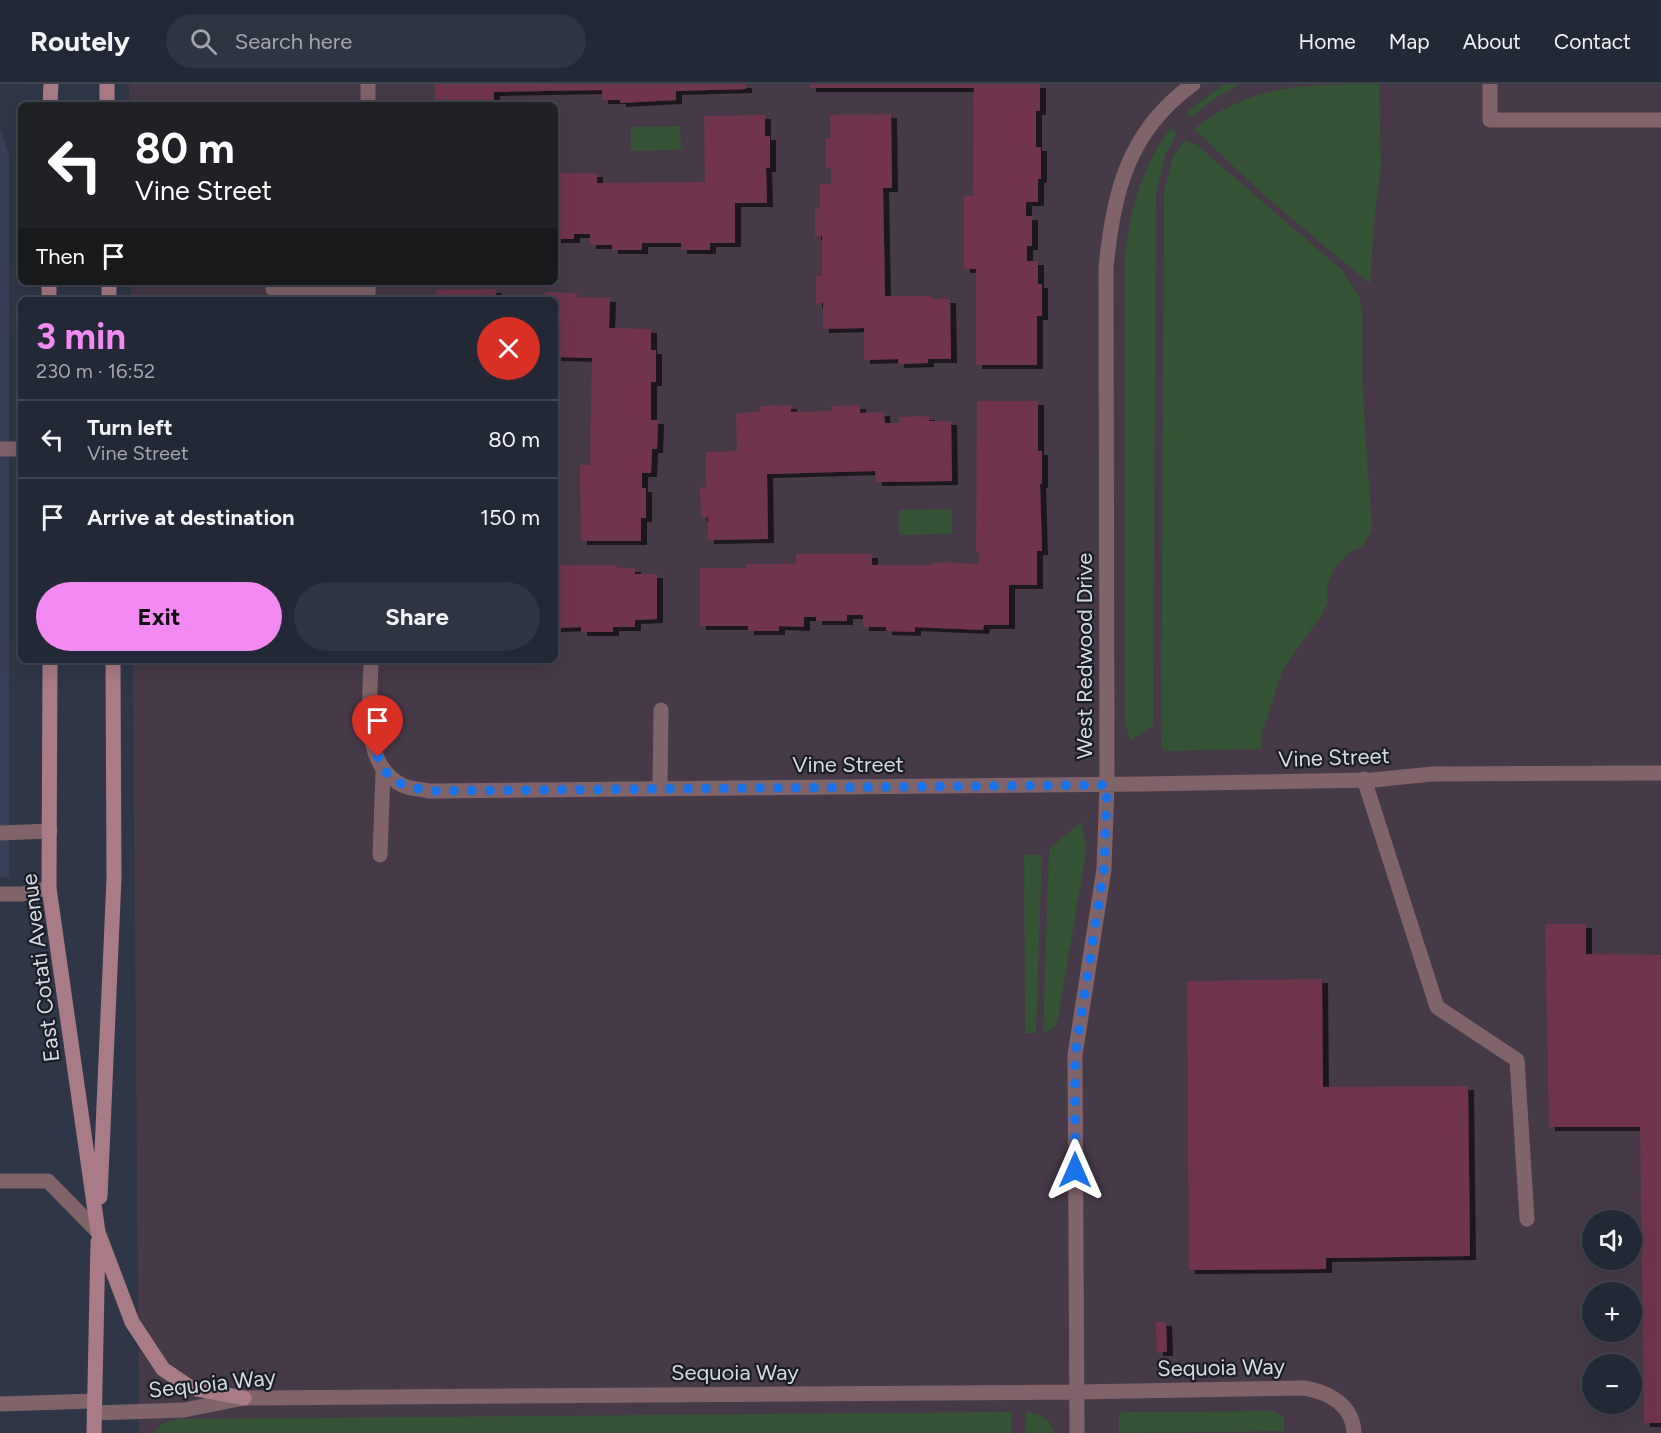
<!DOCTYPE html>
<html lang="en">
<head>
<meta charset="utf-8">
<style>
  :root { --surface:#232836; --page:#2f3442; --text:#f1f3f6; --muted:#a3a6ad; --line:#404451; --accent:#f38af1 }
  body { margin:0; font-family:Figtree,sans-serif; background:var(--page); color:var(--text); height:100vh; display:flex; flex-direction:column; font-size:22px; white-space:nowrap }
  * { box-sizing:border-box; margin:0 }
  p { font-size:20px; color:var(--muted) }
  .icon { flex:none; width:33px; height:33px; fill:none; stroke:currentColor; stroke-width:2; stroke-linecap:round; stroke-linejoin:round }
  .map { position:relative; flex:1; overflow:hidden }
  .side { position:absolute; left:18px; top:213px; width:540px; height:366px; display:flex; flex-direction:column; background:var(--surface); border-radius:9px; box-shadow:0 6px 24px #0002,0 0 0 2px var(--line) }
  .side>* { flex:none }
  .hud { position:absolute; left:18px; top:18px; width:540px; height:183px; border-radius:9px; box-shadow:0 6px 24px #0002,0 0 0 2px var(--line); background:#202124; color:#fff; overflow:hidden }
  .buttons { position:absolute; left:1582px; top:1126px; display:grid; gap:12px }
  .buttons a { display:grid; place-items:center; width:60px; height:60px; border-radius:50%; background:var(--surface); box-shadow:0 6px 24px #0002,0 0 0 2px var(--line); font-size:30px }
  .pin { position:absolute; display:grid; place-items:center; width:51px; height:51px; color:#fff; margin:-62px -26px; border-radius:50% 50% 50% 0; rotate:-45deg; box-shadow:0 0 6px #0007 }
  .pin .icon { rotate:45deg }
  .me { position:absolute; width:66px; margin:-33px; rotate:0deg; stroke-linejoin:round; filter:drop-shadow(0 0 4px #0008) }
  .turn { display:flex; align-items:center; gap:21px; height:126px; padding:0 18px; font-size:27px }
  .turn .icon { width:78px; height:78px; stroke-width:2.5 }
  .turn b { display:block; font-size:42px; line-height:51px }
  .then { display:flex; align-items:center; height:57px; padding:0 18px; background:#0003; gap:12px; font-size:22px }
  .round { display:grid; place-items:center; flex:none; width:63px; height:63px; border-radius:32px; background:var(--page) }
  .headline { display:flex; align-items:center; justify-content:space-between; height:102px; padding:0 18px }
  h1 { font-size:36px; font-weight:700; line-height:45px; color:var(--accent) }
  .primary-button { display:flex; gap:12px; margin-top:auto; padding:12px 18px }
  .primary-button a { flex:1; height:69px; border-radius:36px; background:var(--accent); color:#111; font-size:24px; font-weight:700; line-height:69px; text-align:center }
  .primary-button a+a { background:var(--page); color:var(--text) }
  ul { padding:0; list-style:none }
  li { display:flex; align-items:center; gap:18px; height:78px; padding:0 18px; border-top:2px solid var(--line) }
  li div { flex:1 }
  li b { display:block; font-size:22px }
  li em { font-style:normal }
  header { display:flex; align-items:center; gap:36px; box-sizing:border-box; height:84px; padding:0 30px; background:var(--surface); border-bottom:2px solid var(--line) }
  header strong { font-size:28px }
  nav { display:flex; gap:33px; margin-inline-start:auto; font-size:21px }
  .search { width:420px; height:54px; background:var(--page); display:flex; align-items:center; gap:15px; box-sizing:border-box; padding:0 21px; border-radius:33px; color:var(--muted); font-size:22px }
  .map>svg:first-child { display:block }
</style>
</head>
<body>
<header>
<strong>Routely</strong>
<div class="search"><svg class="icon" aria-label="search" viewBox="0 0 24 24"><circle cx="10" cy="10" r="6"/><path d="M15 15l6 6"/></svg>Search here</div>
<nav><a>Home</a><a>Map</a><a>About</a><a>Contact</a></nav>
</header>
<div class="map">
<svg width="1661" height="1349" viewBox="0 0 1661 1349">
  <defs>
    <filter id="shadow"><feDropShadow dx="6" dy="4" stdDeviation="0" flood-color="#0009"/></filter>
  </defs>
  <rect width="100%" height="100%" fill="#2f3648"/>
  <path fill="#374058" d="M0 44 9 71V794L0 793Z"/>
  <path fill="#463948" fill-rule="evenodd" d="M129 0H1661V1349H139L133 576H555V216H131V198H555V21H129ZM1593 1137H1632V1176H1593ZM1593 1209H1632V1248H1593ZM1593 1281H1632V1320H1593Z"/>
  <path fill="#355335" d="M1224 0H1239L1207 20 1192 34 1186 29Z
    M1379 0 1381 83 1375 128 1370 200 1266 113 1194 45C1252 0 1304 0 1379 0Z
    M680 42 681 66 631 67V43Z
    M1171 44 1177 50 1165 71 1156 111 1153 641 1131 657 1125 640V171C1130 126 1142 81 1171 44Z
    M1184 56 1197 61 1342 186 1359 212 1362 228V295L1372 446 1362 463 1351 467 1334 485 1327 503 1328 519 1321 532 1283 585 1262 649 1261 665 1165 667 1161 662 1164 107 1173 73Z
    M952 425V450L899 451V426Z
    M1081 738 1086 761 1085 775 1058 935 1053 945 1043 949 1049 765Z
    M1024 771H1042L1036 949H1025Z
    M1274 1327 1284 1333V1347L1119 1349V1331L1123 1328Z
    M1011 1328V1349H154L163 1339 179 1335Z
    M1026 1328C1040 1330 1051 1335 1055 1349H1025Z"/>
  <path fill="#70354d" filter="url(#shadow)" d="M435 0H746V5L676 7V16L620 19V16H602V6L494 8V21H435Z
    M810 0H1040V27H1036V63H1041V95H1038V118H1026V132H1032V162H1027V177H1038V200H1042V232H1037V281H976V185H964V112H973L974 4H810Z
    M891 30 892 104H883L885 212H931V215H950L951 275H928V279L898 280V275L864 276V244L823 245V219L816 220V192H822V152H815V125H820V100H831V84H826V54H831L830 31Z
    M765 31V52H770V84H766L767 119H735V159H710V166H681V159H642V166H612V161H590V150H574V155H555V89H597V99L705 98 704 32Z
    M496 205V216H436V206Z
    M545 208 577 209V213L610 214 609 244 651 245V266H656V298H651V336H658L657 365H652L651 389H642V404H646V434H641V457H581L580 381H590L592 274 555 273V216H523V213H545Z
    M977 317H1038V367H1042V400H1040L1042 467H1037V501H1009V541H984L983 546 915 543V548L886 547V543H863V531H847V537H816V533H804V543L779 542V547H748V542H700V484H746V480H796V470H872V481H933V478L979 480V469H976Z
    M791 321V328L831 327V322L860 321V329L884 328 885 339H899V333L929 332V337H951L952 397 876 398 875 387 767 390 768 455 708 456V433L701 434 700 403H706V368L737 367 736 329 760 328V322Z
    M555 481H617V484H635V490H657V535L635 536V543H613V548H581V543L555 544Z
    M1545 840H1586V870L1661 871V1339H1644L1640 1043H1549Z
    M1322 895 1323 1003 1468 1002 1470 1172 1326 1174V1185L1189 1186 1187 897Z
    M1156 1238H1166L1167 1268H1157Z"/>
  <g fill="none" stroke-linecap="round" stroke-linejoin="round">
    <path stroke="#81636a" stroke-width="15" d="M1490 0V36H1661
      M273 205 368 204
      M0 365H21
      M1364 695 1437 923 1517 976 1527 1135
      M660 704 661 626
      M0 749 50 747
      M380 771 383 688
      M0 810H22L49 804
      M0 1097H48L98 1148
      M1077 1308 1304 1304C1329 1308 1353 1321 1354 1349
      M0 1320 94 1317"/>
    <path stroke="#81636a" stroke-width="15" d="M1432 690 1661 689"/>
    <path stroke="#81636a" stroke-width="15" d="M368 0V21
      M368 198V216
      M371 576C371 615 359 680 402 701 409 705 421 705 429 707L1142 700 1373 696 1432 690
      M94 1329 184 1326 244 1314 1077 1308
      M1077 1349 1075 971 1104 785 1107 701 1106 183C1114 108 1127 48 1193 0"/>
    <path stroke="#a97b86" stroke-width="15" d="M107 0V21
      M50 21 51 0
      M109 198V216
      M49 216V198
      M50 576 49 804 98 1148 132 1238 163 1285 191 1304 244 1314
      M100 1113 114 794 113 576
      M94 1349 98 1158"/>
  </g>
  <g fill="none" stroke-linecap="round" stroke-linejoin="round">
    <path stroke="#1a73e8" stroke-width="10" stroke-dasharray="0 18" d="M378 673C388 699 403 702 429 707L1107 701 1104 785 1075 971V1086"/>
  </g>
  <g text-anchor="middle" stroke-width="4.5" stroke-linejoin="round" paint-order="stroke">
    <g font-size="22" fill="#d5dae5" stroke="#1b1e26">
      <text transform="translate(1084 572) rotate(-90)" y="8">West Redwood Drive</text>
      <text transform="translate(1334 673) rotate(-2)" y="8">Vine Street</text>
      <text x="848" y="688">Vine Street</text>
      <text transform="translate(40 884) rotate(-97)" y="8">East Cotati Avenue</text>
      <text transform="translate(1221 1283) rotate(-1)" y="8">Sequoia Way</text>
      <text x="735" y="1296">Sequoia Way</text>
      <text transform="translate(212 1299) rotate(-6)" y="8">Sequoia Way</text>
    </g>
  </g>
</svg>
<div class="buttons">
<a><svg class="icon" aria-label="sound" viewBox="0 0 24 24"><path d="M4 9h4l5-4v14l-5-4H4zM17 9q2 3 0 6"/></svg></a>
<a>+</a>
<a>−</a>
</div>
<div class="pin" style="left:378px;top:673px;background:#d93025"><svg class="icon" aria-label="arrive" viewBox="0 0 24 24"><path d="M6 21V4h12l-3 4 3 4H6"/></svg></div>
<svg class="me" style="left:1075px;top:1086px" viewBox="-20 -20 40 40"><path d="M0-17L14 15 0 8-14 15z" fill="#1a73e8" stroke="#fff" stroke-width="4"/></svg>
<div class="hud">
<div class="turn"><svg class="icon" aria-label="left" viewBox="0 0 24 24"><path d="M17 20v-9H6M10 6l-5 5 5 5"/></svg><div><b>80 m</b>Vine Street</div></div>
<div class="then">Then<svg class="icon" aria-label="arrive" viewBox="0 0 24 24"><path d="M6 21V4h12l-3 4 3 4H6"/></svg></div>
</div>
<section class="side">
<div class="headline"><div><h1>3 min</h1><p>230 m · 16:52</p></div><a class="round" style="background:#d93025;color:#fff"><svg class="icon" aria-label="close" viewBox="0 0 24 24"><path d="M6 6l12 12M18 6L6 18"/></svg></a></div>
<ul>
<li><svg class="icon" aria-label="left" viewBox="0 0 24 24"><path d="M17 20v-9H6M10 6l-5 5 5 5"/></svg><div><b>Turn left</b><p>Vine Street</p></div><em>80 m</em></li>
<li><svg class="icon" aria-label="arrive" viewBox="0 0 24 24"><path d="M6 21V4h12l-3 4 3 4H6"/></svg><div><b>Arrive at destination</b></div><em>150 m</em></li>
</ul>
<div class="primary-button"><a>Exit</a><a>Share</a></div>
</section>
</div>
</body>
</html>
